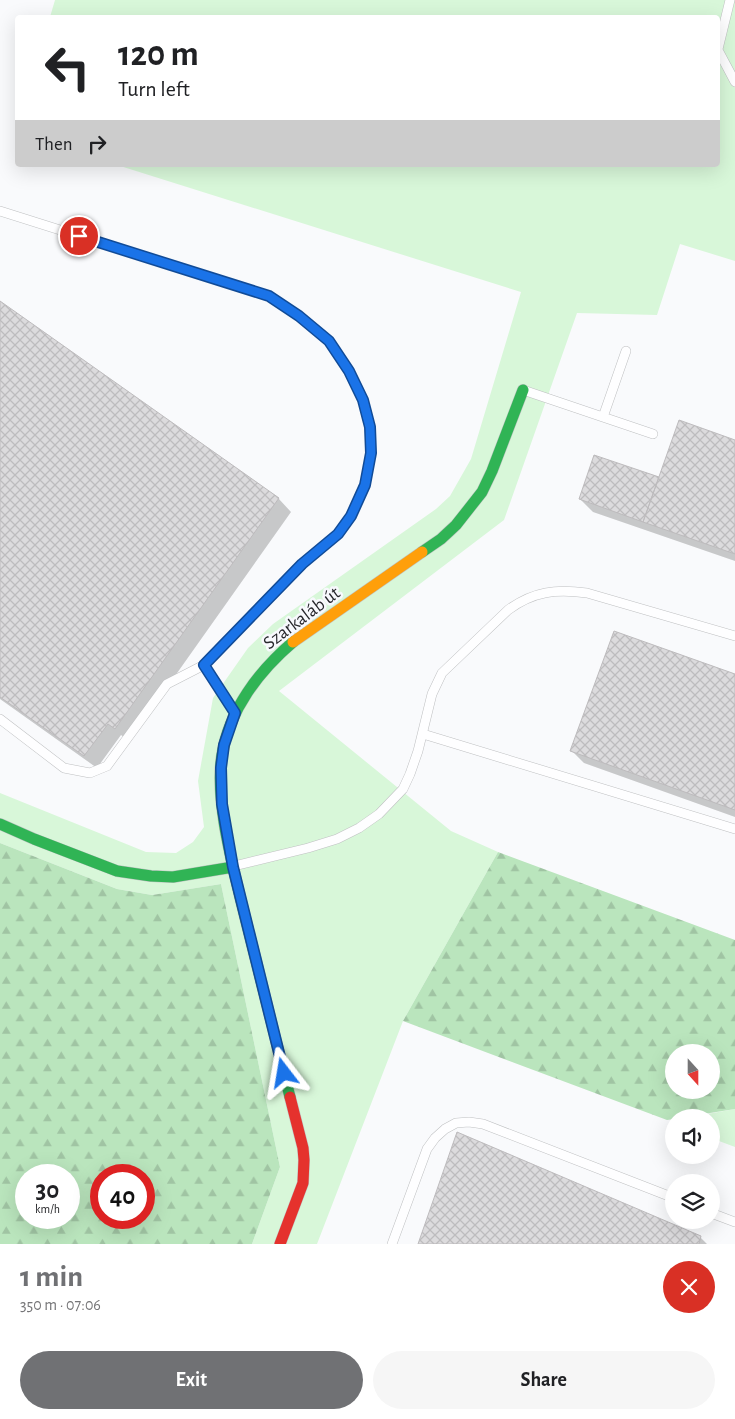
<!DOCTYPE html>
<html lang="en">
<head>
<meta charset="utf-8">
<style>
  :root { --surface:#fff; --page:#f6f6f6; --text:#202124; --muted:#757577; --accent:#707174 }
  body { margin:0; font-family:"Alegreya Sans",sans-serif; background:var(--page); color:var(--text); height:100vh; display:flex; flex-direction:column; font-size:19px; white-space:nowrap }
  * { box-sizing:border-box; margin:0 }
  p { font-size:16px; color:var(--muted) }
  .icon { flex:none; width:28px; height:28px; fill:none; stroke:currentColor; stroke-width:2; stroke-linecap:round; stroke-linejoin:round }
  .map { position:relative; height:1244px; overflow:hidden }
  .drawer { display:flex; flex-direction:column; background:var(--surface); flex:1 }
  .drawer>* { flex:none }
  .top-card { position:absolute; left:15px; top:15px; width:705px; height:152px; border-radius:5px; box-shadow:0 5px 20px #0002; background:#fff; color:var(--text); overflow:hidden }
  .needle { width:32px; rotate:159deg }
  .controls { position:absolute; left:665px; top:1044px; display:grid; gap:10px }
  .controls a { display:grid; place-items:center; width:55px; height:55px; border-radius:50%; background:var(--surface); box-shadow:0 5px 20px #0002; font-size:25px }
  .speed { position:absolute; left:15px; top:1164px; display:flex; gap:10px; font-size:25px; font-weight:700; text-align:center }
  .speed>* { display:grid; place-content:center; width:65px; height:65px; border-radius:50%; background:var(--surface); box-shadow:0 5px 20px #0002; line-height:1 }
  .speed small { font-size:12px; font-weight:400 }
  .speed .limit { border:8px solid #d22; background:#fff; color:#111 }
  .pin { position:absolute; display:grid; place-items:center; width:42px; height:42px; color:#fff; margin:-21px; border:2px solid #fff; border-radius:50%; box-shadow:0 1px 5px #0007 }
  .me { position:absolute; width:55px; margin:-28px; rotate:346deg; stroke-linejoin:round; filter:drop-shadow(0 0 4px #0008) }
  .turn { display:flex; align-items:center; gap:18px; height:105px; padding:0 20px; font-size:22px }
  .turn .icon { width:65px; height:65px; stroke-width:2.5 }
  .turn b { display:block; font-size:35px; line-height:42px }
  .then { display:flex; align-items:center; height:48px; padding:0 20px; background:#0003; gap:10px; font-size:19px }
  .round { display:grid; place-items:center; flex:none; width:52px; height:52px; border-radius:26px; background:var(--page) }
  .overview { display:flex; align-items:center; justify-content:space-between; height:85px; padding:0 20px }
  h1 { font-size:30px; font-weight:600; line-height:38px; color:var(--accent) }
  .button { display:flex; gap:10px; margin-top:auto; padding:10px 20px }
  .button a { flex:1; height:58px; border-radius:30px; background:var(--accent); color:#fff; font-size:20px; font-weight:600; line-height:58px; text-align:center }
  .button a+a { background:var(--page); color:var(--text) }
  .map>svg:first-child { display:block }
</style>
</head>
<body>
<div class="map">
<svg width="735" height="1244" viewBox="0 0 735 1244">
  <defs>
    <pattern id="forest-firs" width="22" height="20" patternUnits="userSpaceOnUse" patternTransform="scale(1.25)"><rect width="22" height="20" fill="#bae5bd"/><path d="M5 1l3.5 6h-7zM16 11l3.5 6h-7z" fill="#a0c4a3"/></pattern>
    <pattern id="building-cross-hatch" width="8" height="8" patternUnits="userSpaceOnUse" patternTransform="scale(1.25)"><rect width="8" height="8" fill="#dcdbdd"/><path d="M0 0l8 8M0 8l8-8" fill="none" stroke="#bdbcbe"/></pattern>
  </defs>
  <rect width="100%" height="100%" fill="#f9fafc"/>
  <path fill="#d8f7d9" d="M55 0H735V261L680 244 657 315 577 313 504 520 279 691 451 831 498 852 403 1021 317 1244H252L280 1167 221 884 152 895 117 889 0 843V793L146 852 176 853 193 842 204 827 198 781 213 698 248 648 273 624 436 509 450 496 471 459 521 292 117 165H718V18L50 17Z
    M735 1109V1147L711 1138V1118H685Z"/>
  <path fill="url(#forest-firs)" fill-rule="evenodd" d="M0 843 117 889 152 895 221 884 280 1167 252 1244H0ZM26 1175H69V1218H26ZM101 1175H144V1218H101Z
    M498 852 735 940V1109L685 1117 674 1118V1119L667 1120 403 1021ZM674 1052H711V1090H674Z"/>
  <path fill="#0003" d="M0 303 279 499 291 512 129 741 121 735 97 768 0 699Z
    M735 441V561L593 512 580 499 659 478Z
    M735 675V817L584 763 572 751Z
    M700 1237 707 1244H419Z"/>
  <path fill="url(#building-cross-hatch)" stroke="#bdbbbd" d="M0 301 279 498 115 729 108 724 84 756 0 697Z
    M679 420 735 440V554L643 522Z
    M594 455 659 477 643 522 579 499Z
    M614 631 735 674V810L570 751Z
    M457 1132 701 1236 699 1244H418Z"/>
  <g fill="none" stroke-linecap="round" stroke-linejoin="round">
    <g stroke="#bfc0c2" stroke-width="10">
      <path id="lane" d="M718 49 730 0
        M718 50 735 82
        M0 211 269 296 299 316 329 341 349 371 363 401 370 427 371 453 365 485 351 516 338 534 302 564 204 665 234 711
        M523 390 653 434
        M603 417 626 351
        M0 719 64 768 90 773 107 766 167 684 204 665
        M423 734 735 829
        M234 866 308 848 337 839 359 828 379 814 403 789 410 774 418 751 432 694 442 673 508 610C534 591 556 589 587 593L735 636
        M711 1213 735 1222
        M392 1244 427 1149 435 1138 445 1129 456 1123 469 1122 483 1124 674 1198"/>
    </g>
    <g stroke="#bfc0c2" stroke-width="12">
      <path id="fast" d="M422 552 441 539 456 525 482 492 492 471 523 390
        M0 824 34 839 117 871 151 876 173 877 233 867
        M290 1097C274 1032 257 967 241 901 231 859 215 798 222 755 229 710 259 671 293 642"/>
    </g>
    <g stroke="#bfc0c2" stroke-width="12">
      <path id="slow" d="M293 642 422 552"/>
    </g>
    <g stroke="#bfc0c2" stroke-width="12">
      <path id="jam" d="M280 1244 303 1183 304 1160 303 1148 290 1097"/>
    </g>
    <use href="#lane" stroke="#fefeff" stroke-width="9"/>
    <use href="#fast" stroke="#30b455" stroke-width="11"/>
    <use href="#slow" stroke="#ff9f0a" stroke-width="11"/>
    <use href="#jam" stroke="#e5322d" stroke-width="11"/>
  </g>
  <g fill="none" stroke-linecap="round" stroke-linejoin="round">
    <g stroke="#114b97" stroke-width="12">
      <path id="route" d="M79 236 269 296 299 316 329 341 349 371 363 400 370 427 371 453 365 485 351 516 338 534 302 564 204 665 235 713 224 745 221 768 222 804 233 867 284 1073"/>
    </g>
    <use href="#route" stroke="#1a73e8" stroke-width="9"/>
  </g>
  <g text-anchor="middle" stroke-width="5" stroke-linejoin="round" paint-order="stroke">
    <g font-size="19" fill="#26272b" stroke="#f8f9fd">
      <text transform="translate(301 617) rotate(-37)" y="7">Szarkaláb út</text>
    </g>
  </g>
</svg>
<div class="controls">
<a><svg class="needle" viewBox="-14 -14 28 28"><path d="M0-13l5 13h-10z" fill="#e53935"/><path d="M0 13l5-13h-10z" fill="#757577"/></svg></a>
<a><svg class="icon" aria-label="sound" viewBox="0 0 24 24"><path d="M4 9h4l5-4v14l-5-4H4zM17 9q2 3 0 6"/></svg></a>
<a><svg class="icon" aria-label="layers" viewBox="0 0 24 24"><path d="M12 4l9 5-9 5-9-5zM3 14l9 5 9-5"/></svg></a>
</div>
<div class="speed"><div>30<small>km/h</small></div><div class="limit">40</div></div>
<div class="pin" style="left:79px;top:236px;background:#d93025"><svg class="icon" aria-label="arrive" viewBox="0 0 24 24"><path d="M6 21V4h12l-3 4 3 4H6"/></svg></div>
<svg class="me" style="left:284px;top:1073px" viewBox="-20 -20 40 40"><path d="M0-17L14 15 0 8-14 15z" fill="#1a73e8" stroke="#fff" stroke-width="4"/></svg>
<div class="top-card">
<div class="turn"><svg class="icon" aria-label="left" viewBox="0 0 24 24"><path d="M17 20v-9H6M10 6l-5 5 5 5"/></svg><div><b>120 m</b>Turn left</div></div>
<div class="then">Then<svg class="icon" aria-label="right" viewBox="0 0 24 24"><path d="M7 20v-9h11M14 6l5 5-5 5"/></svg></div>
</div>
</div>
<section class="drawer">
<div class="overview"><div><h1>1 min</h1><p>350 m · 07:06</p></div><a class="round" style="background:#d93025;color:#fff"><svg class="icon" aria-label="close" viewBox="0 0 24 24"><path d="M6 6l12 12M18 6L6 18"/></svg></a></div>
<div class="button"><a>Exit</a><a>Share</a></div>
</section>
</body>
</html>
